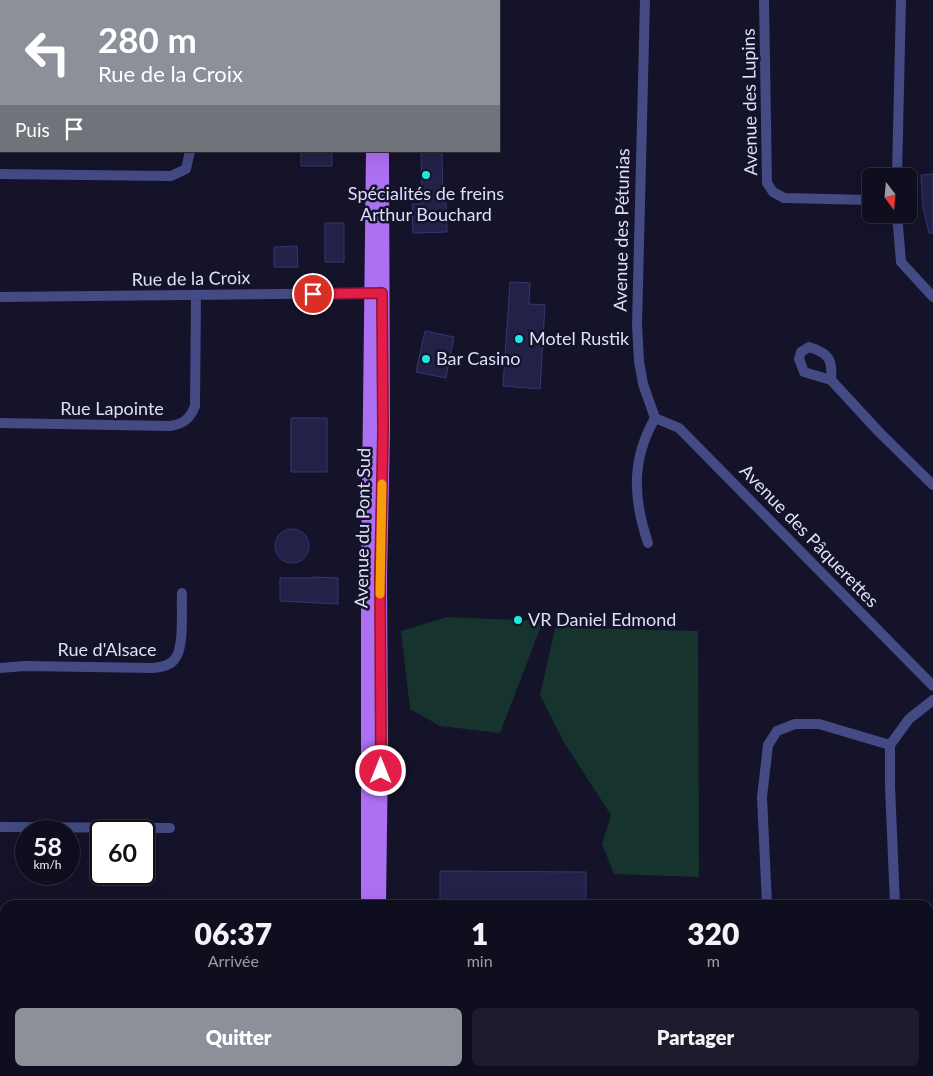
<!DOCTYPE html>
<html lang="fr">
<head>
<meta charset="utf-8">
<style>
  :root { --surface:#0f0e1f; --page:#1d1c2c; --text:#f1f3f6; --muted:#9b9ca4; --line:#2f2e3d; --accent:#8c9099 }
  body { margin:0; font-family:Lato,sans-serif; background:var(--page); color:var(--text); height:100vh; display:flex; flex-direction:column; font-size:19px; white-space:nowrap }
  * { box-sizing:border-box; margin:0 }
  p { font-size:16px; color:var(--muted) }
  .icon { flex:none; width:28px; height:28px; fill:none; stroke:currentColor; stroke-width:2; stroke-linecap:round; stroke-linejoin:round }
  .map { position:relative; flex:1; overflow:hidden }
  .side { position:absolute; left:0px; top:900px; width:934px; height:176px; display:flex; flex-direction:column; background:var(--surface); border-radius:15px 15px 0 0; box-shadow:0 5px 20px #0002,0 0 0 1px var(--line) }
  .side>* { flex:none }
  .top-card { position:absolute; left:0px; top:0px; width:500px; height:152px; box-shadow:0 5px 20px #0002,0 0 0 1px var(--line); background:#8c9099; color:#fff; overflow:hidden }
  .needle { width:32px; rotate:164deg }
  .controls { position:absolute; left:862px; top:168px; display:grid; gap:10px }
  .controls a { display:grid; place-items:center; width:55px; height:55px; border-radius:8px; background:var(--surface); box-shadow:0 5px 20px #0002,0 0 0 1px var(--line); font-size:25px }
  .speed { position:absolute; left:15px; top:820px; display:flex; gap:10px; font-size:25px; font-weight:700; text-align:center }
  .speed>* { display:grid; place-content:center; width:65px; height:65px; border-radius:50%; background:var(--surface); box-shadow:0 5px 20px #0002,0 0 0 1px var(--line); line-height:1 }
  .speed small { font-size:12px; font-weight:400 }
  .speed .limit { border:2px solid #111; border-radius:8px; background:#fff; color:#111 }
  .pin { position:absolute; display:grid; place-items:center; width:42px; height:42px; color:#fff; margin:-21px; border:2px solid #fff; border-radius:50%; box-shadow:0 1px 5px #0007 }
  .me { position:absolute; width:55px; margin:-28px; rotate:0deg; stroke-linejoin:round; filter:drop-shadow(0 0 4px #0008) }
  .turn { display:flex; align-items:center; gap:18px; height:105px; padding:0 15px; font-size:22px }
  .turn .icon { width:65px; height:65px; stroke-width:2.5 }
  .turn b { display:block; font-size:35px; line-height:42px }
  .then { display:flex; align-items:center; height:48px; padding:0 15px; background:#0003; gap:10px; font-size:19px }
  .eta { display:flex; justify-content:space-evenly; align-items:center; height:85px; text-align:center }
  .eta b { font-size:30px; font-weight:800; line-height:35px }
  .button { display:flex; gap:10px; margin-top:auto; padding:10px 15px }
  .button a { flex:1; height:58px; border-radius:8px; background:var(--accent); color:#fff; font-size:20px; font-weight:800; line-height:58px; text-align:center }
  .button a+a { background:var(--page); color:var(--text) }
  .map>svg:first-child { display:block }
</style>
</head>
<body>
<div class="map">
<svg width="933" height="1076" viewBox="0 0 933 1076">
  <rect width="100%" height="100%" fill="#141329"/>
  <path fill="#17332e" d="M447 617 543 621 500 733 440 726 410 709 401 631Z
    M557 620 576 628 698 631 699 877 614 874 602 844 611 815 563 741 540 695Z"/>
  <path fill="#232148" stroke="#383572" d="M301 151H332V166H301Z
    M421 151H442L443 203H446L447 232 413 233 412 204H422Z
    M933 174V233H929L923 208 921 175Z
    M325 223H344V262H325Z
    M297 246 298 267H274V247Z
    M510 282 530 283 529 304 545 305 540 389 503 386Z
    M425 331 454 337 446 378 416 372Z
    M291 418H327V472H291Z
    M275 546a17 17 0 1 1 34 0a17 17 0 1 1-34 0Z
    M313 577 338 578V604L280 601V578H315Z
    M440 871 586 872V905H440Z"/>
  <g fill="none" stroke-linecap="round" stroke-linejoin="round">
    <path stroke="#434a84" stroke-width="10" d="M645 0 637 325 639 361 643 384 655 418C631 460 633 498 648 543
      M764 0 767 183 773 192 784 198 871 200
      M194 1V0
      M0 58H1
      M0 174 171 176 186 169 190 151
      M897 176 901 0
      M897 214 901 262 933 297
      M0 297 376 293
      M831 380C833 360 829 353 809 347L801 352 799 359 804 372 831 380 880 433 933 485
      M655 418 679 428 933 686
      M0 423 170 426C183 424 190 419 195 406L196 296
      M0 668 25 666 153 668C161 667 169 666 174 660 185 649 181 609 182 593
      M0 827 170 828
      M767 905 762 797 768 745 777 731 795 724H819L890 745
      M895 905 890 786V745L909 719 933 700
      M929 937H933
      M689 1071 690 1076"/>
    <path stroke="#434a84" stroke-width="10" d="M852 1071 868 1076"/>
    <path stroke="#ae70f2" stroke-width="14" d="M373 1V0
      M383 1V0
      M368 905V578L373 151
      M379 905 381 752 380 577 383 431 382 151
      M366 1076V1071
      M376 1076V1071"/>
  </g>
  <g fill="none" stroke-linecap="round" stroke-linejoin="round">
    <g stroke="#92132f" stroke-width="12">
      <path id="route" d="M313 294 382 293 383 432 380 577 381 771"/>
    </g>
    <use href="#route" stroke="#e11d48" stroke-width="9"/>
    <path stroke="#f59e0b" stroke-width="9" d="M380 594 382 484"/>
  </g>
  <g fill="#1ceae0" stroke="#141329" stroke-width="2">
    <circle cx="426" cy="175" r="5"/>
    <circle cx="519" cy="339" r="5"/>
    <circle cx="426" cy="359" r="5"/>
    <circle cx="518" cy="620" r="5"/>
  </g>
  <g text-anchor="middle" stroke-width="5" stroke-linejoin="round" paint-order="stroke">
    <g font-size="18" fill="#dedffc" stroke="#141329">
      <text transform="translate(750 102) rotate(-91)" y="6">Avenue des Lupins</text>
      <text transform="translate(622 230) rotate(-89)" y="6">Avenue des Pétunias</text>
      <text transform="translate(191 279) rotate(-1)" y="6">Rue de la Croix</text>
      <text x="112" y="415">Rue Lapointe</text>
      <text transform="translate(363 528) rotate(-89)" y="6">Avenue du Pont Sud</text>
      <text transform="translate(809 536) rotate(46)" y="6">Avenue des Pâquerettes</text>
      <text x="107" y="656">Rue d'Alsace</text>
    </g>
    <g font-size="18" fill="#dedffc" stroke="#141329" text-anchor="start">
      <text x="426" y="200" text-anchor="middle">Spécialités de freins<tspan x="426" dy="21">Arthur Bouchard</tspan></text>
      <text x="529" y="345">Motel Rustik</text>
      <text x="436" y="365">Bar Casino</text>
      <text x="528" y="626">VR Daniel Edmond</text>
    </g>
  </g>
</svg>
<div class="controls">
<a><svg class="needle" viewBox="-14 -14 28 28"><path d="M0-13l5 13h-10z" fill="#e53935"/><path d="M0 13l5-13h-10z" fill="#9b9ca4"/></svg></a>
</div>
<div class="speed"><div>58<small>km/h</small></div><div class="limit">60</div></div>
<div class="pin" style="left:313px;top:294px;background:#d93025"><svg class="icon" aria-label="arrive" viewBox="0 0 24 24"><path d="M6 21V4h12l-3 4 3 4H6"/></svg></div>
<svg class="me" style="left:381px;top:771px" viewBox="-20 -20 40 40"><circle r="17" fill="#e11d48" stroke="#fff" stroke-width="3"/><path d="M0-11L8 9 0 5-8 9z" fill="#fff"/></svg>
<div class="top-card">
<div class="turn"><svg class="icon" aria-label="left" viewBox="0 0 24 24"><path d="M17 20v-9H6M10 6l-5 5 5 5"/></svg><div><b>280 m</b>Rue de la Croix</div></div>
<div class="then">Puis<svg class="icon" aria-label="arrive" viewBox="0 0 24 24"><path d="M6 21V4h12l-3 4 3 4H6"/></svg></div>
</div>
<section class="side">
<div class="eta">
<div><b>06:37</b><p>Arrivée</p></div>
<div><b>1</b><p>min</p></div>
<div><b>320</b><p>m</p></div>
</div>
<div class="button"><a>Quitter</a><a>Partager</a></div>
</section>
</div>
</body>
</html>
